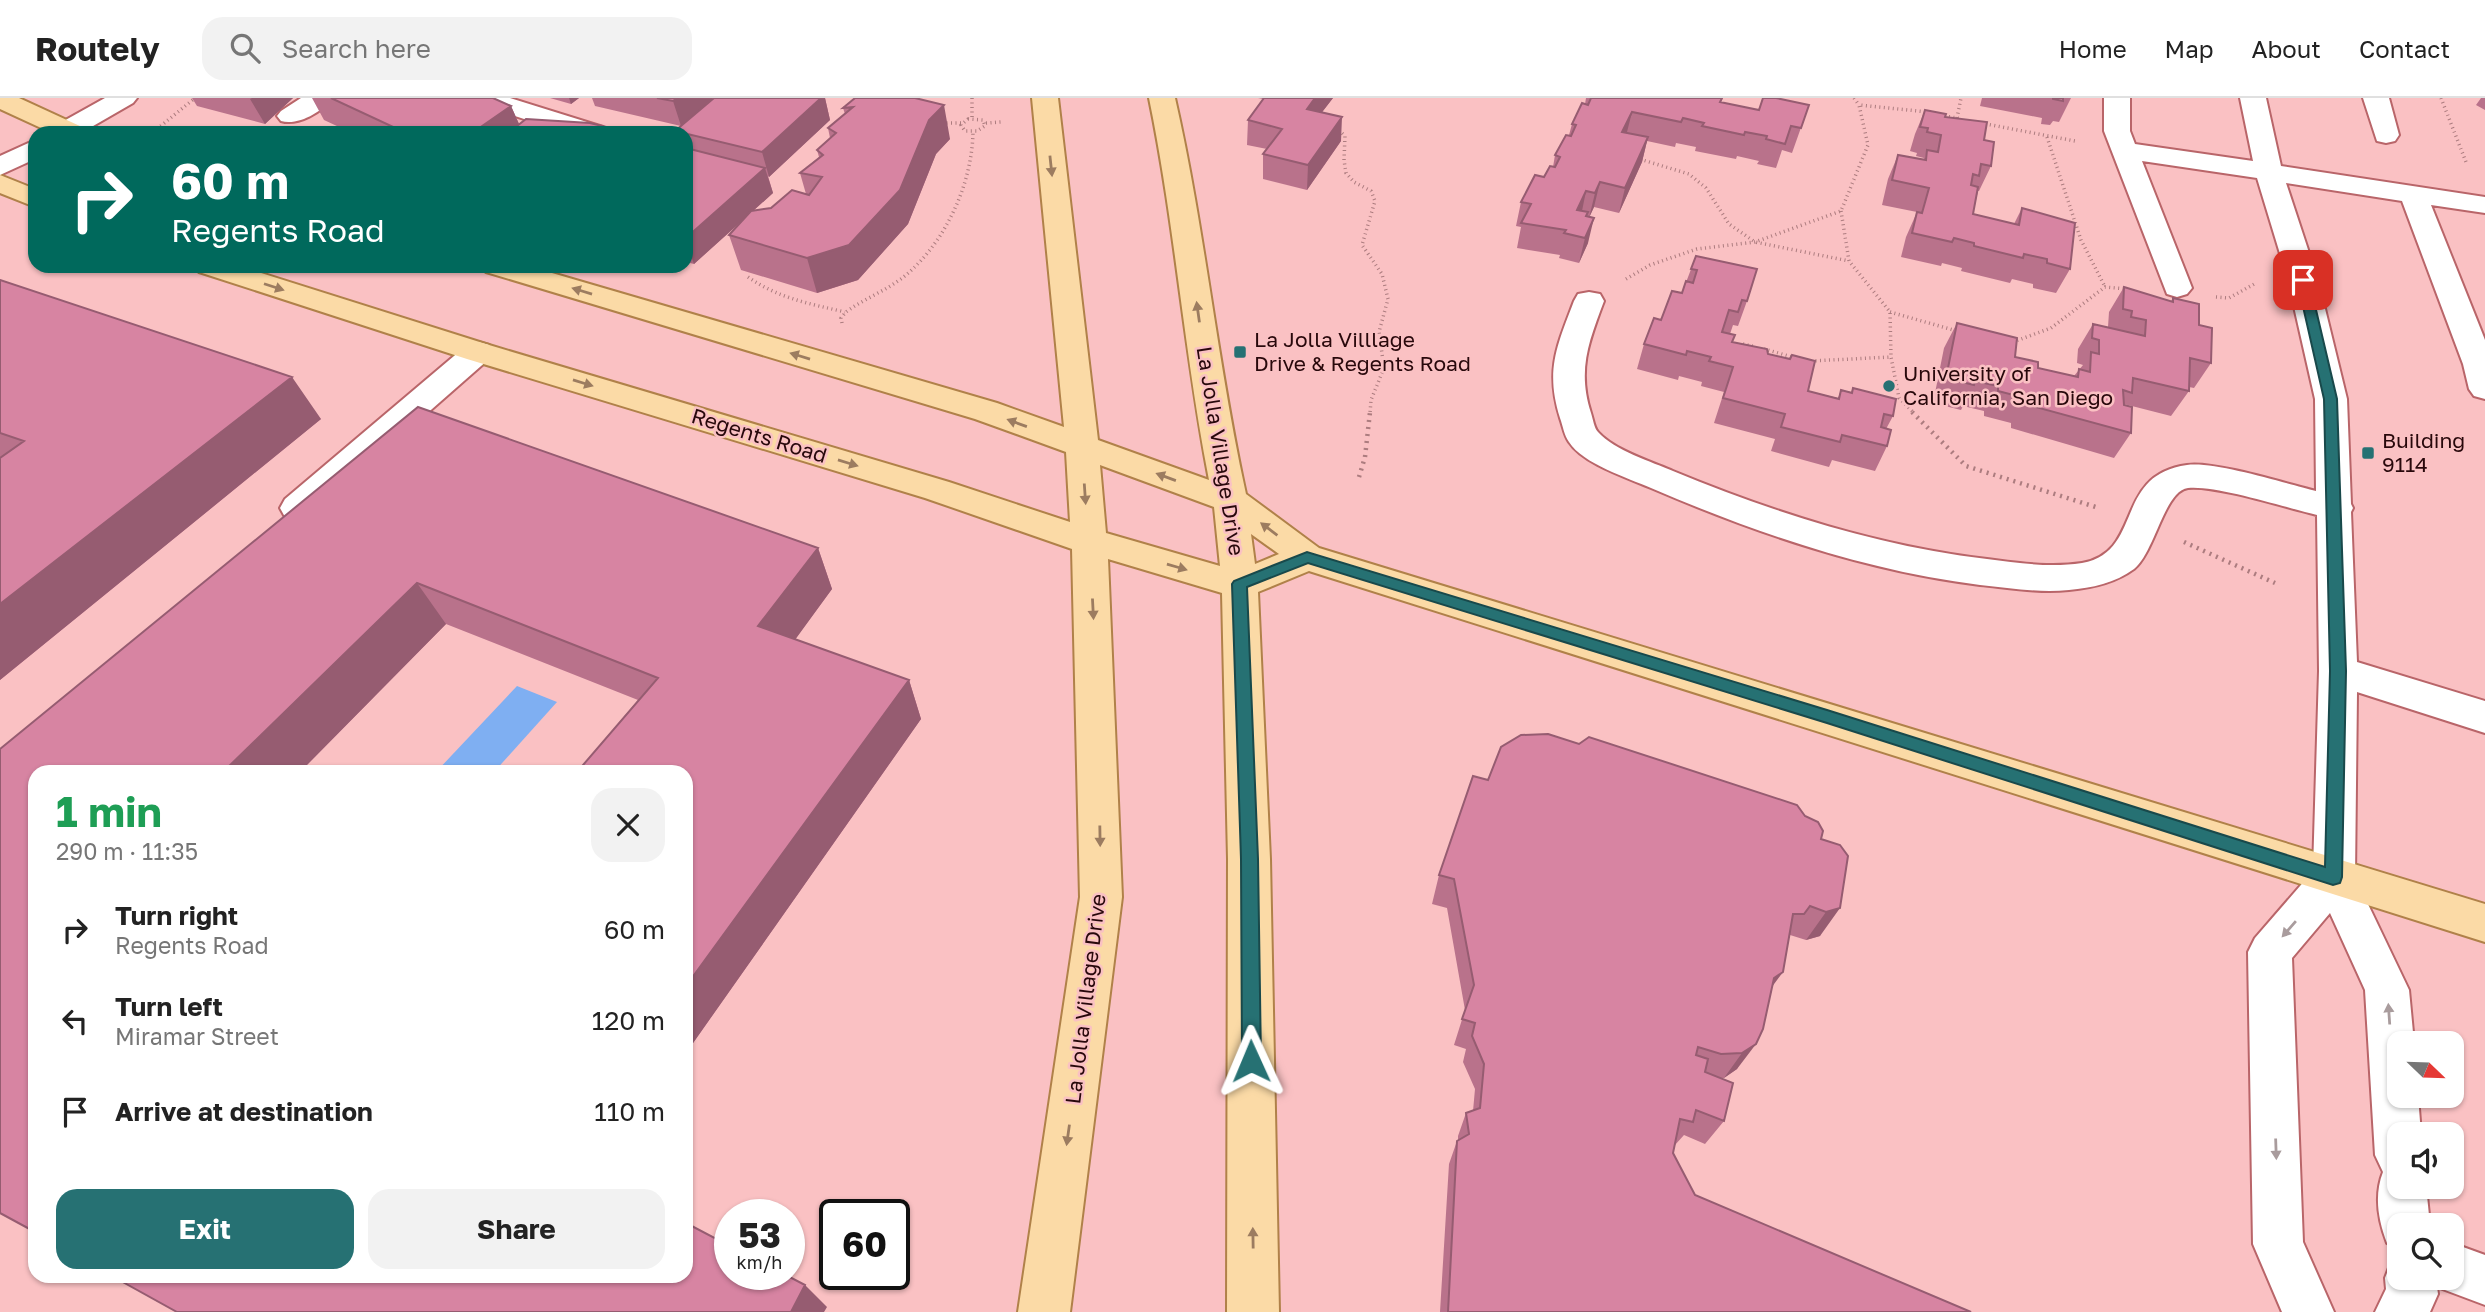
<!DOCTYPE html>
<html lang="en">
<head>
<meta charset="utf-8">
<style>
  :root { --surface:#fff; --page:#f2f2f2; --text:#222; --muted:#767676; --line:#e0e0e0; --accent:#267173 }
  body { margin:0; font-family:"Golos Text",sans-serif; background:var(--page); color:var(--text); height:100vh; display:flex; flex-direction:column; font-size:26px; white-space:nowrap }
  * { box-sizing:border-box; margin:0 }
  p { font-size:23px; color:var(--muted) }
  .icon { flex:none; width:38px; height:38px; fill:none; stroke:currentColor; stroke-width:2; stroke-linecap:round; stroke-linejoin:round }
  .map { position:relative; flex:1; overflow:hidden }
  .drawer { position:absolute; left:28px; top:667px; width:665px; height:518px; display:flex; flex-direction:column; background:var(--surface); border-radius:21px; box-shadow:0 2px 5px #0004 }
  .drawer>* { flex:none }
  .top-card { position:absolute; left:28px; top:28px; width:665px; height:147px; border-radius:21px; box-shadow:0 2px 5px #0004; background:#00695c; color:#fff; overflow:hidden }
  .needle { width:46px; rotate:113deg }
  .controls { position:absolute; left:2387px; top:933px; display:grid; gap:14px }
  .controls a { display:grid; place-items:center; width:77px; height:77px; border-radius:14px; background:var(--surface); box-shadow:0 2px 5px #0004; font-size:35px }
  .speed { position:absolute; left:714px; top:1101px; display:flex; gap:14px; font-size:35px; font-weight:700; text-align:center }
  .speed>* { display:grid; place-content:center; width:91px; height:91px; border-radius:50%; background:var(--surface); box-shadow:0 2px 5px #0004; line-height:1 }
  .speed small { font-size:18px; font-weight:400 }
  .speed .limit { border:4px solid #111; border-radius:10px; background:#fff; color:#111 }
  .pin { position:absolute; display:grid; place-items:center; width:60px; height:60px; color:#fff; margin:-30px; border-radius:14px; box-shadow:0 4px 10px #0006 }
  .me { position:absolute; width:77px; margin:-38px; rotate:359deg; stroke-linejoin:round; filter:drop-shadow(0 0 5px #0008) }
  .turn { display:flex; align-items:center; gap:24px; height:147px; padding:0 28px; font-size:32px }
  .turn .icon { width:91px; height:91px; stroke-width:2.5 }
  .turn b { display:block; font-size:49px; line-height:60px }
  .round { display:grid; place-items:center; flex:none; width:74px; height:74px; border-radius:21px; background:var(--page) }
  .head { display:flex; align-items:center; justify-content:space-between; height:119px; padding:0 28px }
  h1 { font-size:42px; font-weight:700; line-height:52px; color:#1e9e55 }
  .cta { display:flex; gap:14px; margin-top:auto; padding:14px 28px }
  .cta a { flex:1; height:80px; border-radius:21px; background:var(--accent); color:#fff; font-size:28px; font-weight:700; line-height:80px; text-align:center }
  .cta a+a { background:var(--page); color:var(--text) }
  ul { padding:0; list-style:none }
  li { display:flex; align-items:center; gap:21px; height:91px; padding:0 28px }
  li div { flex:1 }
  li b { display:block; font-size:26px }
  li em { font-style:normal }
  header { display:flex; align-items:center; gap:42px; box-sizing:border-box; height:98px; padding:0 35px; background:var(--surface); border-bottom:2px solid var(--line) }
  header strong { font-size:33px }
  nav { display:flex; gap:38px; margin-inline-start:auto; font-size:24px }
  .search { width:490px; height:63px; background:var(--page); display:flex; align-items:center; gap:18px; box-sizing:border-box; padding:0 24px; border-radius:21px; color:var(--muted); font-size:26px }
  .map>svg:first-child { display:block }
</style>
</head>
<body>
<header>
<strong>Routely</strong>
<div class="search"><svg class="icon" aria-label="search" viewBox="0 0 24 24"><circle cx="10" cy="10" r="6"/><path d="M15 15l6 6"/></svg>Search here</div>
<nav><a>Home</a><a>Map</a><a>About</a><a>Contact</a></nav>
</header>
<div class="map">
<svg width="2485" height="1214" viewBox="0 0 2485 1214">
  <rect width="100%" height="100%" fill="#fac1c3"/>
  <path fill="#7faff2" d="M517 588 557 604 494 674H436Z"/>
  <g fill="none" stroke-linecap="round" stroke-linejoin="round">
    <g stroke="#b96569" stroke-width="4">
      <path id="minor" d="M105 0H137L133 5 81 35H49L53 29Z
        M301 0H332C322 14 298 28 281 23L277 18 281 13Z
        M471 0H510L603 29 607 35H567L475 5Z
        M2104 0H2130V33L2135 46 2253 63 2240 0H2266L2281 68 2485 99V115L2431 107 2485 242V301L2474 298 2469 291 2463 266 2402 103 2286 85 2318 182 2347 301 2351 406 2353 410 2351 414 2357 564 2485 603V635L2357 594 2355 779 2409 892 2414 945H2399V998H2418L2421 1036H2399V1088H2426L2430 1127H2399V1149L2387 1145C2378 1122 2374 1097 2383 1074L2375 1057 2365 892 2330 815 2292 860 2303 1144 2334 1214H2282L2253 1146 2248 854 2255 840 2313 773 2319 573 2317 417C2287 410 2216 387 2188 390 2164 393 2155 454 2134 471 2115 485 2092 490 2069 492 2039 495 2010 490 1980 487 1866 473 1756 435 1651 390 1628 380 1583 366 1569 344 1564 337 1563 328 1560 320 1545 272 1557 248 1574 203L1578 196 1589 194 1600 196 1604 203C1589 243 1577 272 1591 315 1593 321 1594 330 1598 334 1614 352 1652 364 1673 373 1775 415 1878 448 1987 461 2019 465 2050 470 2082 465 2144 454 2113 377 2187 367 2215 363 2287 386 2316 393L2315 301 2288 182 2257 80 2142 63 2192 190 2187 196 2177 199 2167 196 2104 33Z
        M2363 0H2389L2399 37 2395 43 2386 45 2377 43Z
        M35 42V61L0 77V58Z
        M478 244 489 247 493 254 489 261 309 419 297 422 285 419 280 410 285 401 467 247Z
        M2452 1145 2485 1157V1207L2437 1189 2438 1196 2430 1214H2375L2386 1191 2385 1180 2392 1162 2399 1159V1180H2452Z"/>
    </g>
    <g stroke="#b08149" stroke-width="4">
      <path id="major" d="M0 0H19L82 29 86 35H52L0 11Z
        M1032 0H1058L1098 342 1209 382C1184 255 1175 126 1149 0H1175C1205 131 1217 265 1246 396L1319 450 2485 806V844L1309 473 1258 494 1270 761 1279 1214H1227L1228 761 1222 495 1108 461 1122 799 1070 1214H1018L1080 799 1072 451 925 400 467 261 199 174 194 168H239L489 247 949 384 1070 424 1066 354 975 321 486 174 481 168H528L997 305 1064 329ZM1100 367 1214 409 1220 468 1106 435ZM1251 436 1279 456 1255 466Z
        M0 77 35 91V109L0 95Z"/>
    </g>
    <path stroke="#ac7c7f" stroke-width="3.5" stroke-dasharray="1 3.5" stroke-linecap="butt" d="M972 0V21
      M1854 0 1859 7
      M2441 0 2466 64
      M1940 17 1962 21
      M1957 20 1961 0
      M968 21 983 22 985 28 977 33H965L961 27Z
      M942 25H961
      M986 25 1001 24
      M1981 25 2075 43
      M157 31 195 0
      M1339 32 1345 38 1344 62 1346 75 1354 84 1371 93 1375 103 1362 147 1382 176 1388 201 1379 234 1384 270 1371 302 1370 315
      M2047 39 2081 142 2105 189
      M1636 60 1689 76 1706 90 1729 126 1755 144 1849 163
      M1841 113 1849 163 1890 214 1891 259 1899 300 1914 315
      M748 179C778 200 810 206 845 214
      M1626 181 1650 167 1697 151 1755 144 1841 113 1868 47 1859 7 1928 14
      M2216 199 2229 200 2256 185
      M1890 214 1957 233
      M842 225 841 220 846 214C865 200 888 192 906 177 946 143 972 86 973 34
      M2013 244 2051 230 2105 189 2127 191
      M1743 246 1756 249
      M1764 251 1796 260
      M1811 263 1891 259"/>
    <path stroke="#ac7c7f" stroke-width="4.5" stroke-dasharray="2 5" stroke-linecap="butt" d="M1912 314 1966 368 2099 410
      M1359 379 1365 359 1370 314
      M2184 444 2275 485"/>
    <use href="#minor" fill="#fff" fill-rule="evenodd"/>
    <use href="#major" fill="#fbdaa6" fill-rule="evenodd"/>
  </g>
  <path fill="#b9728b" d="M192 0H293L265 26 197 8Z
    M312 0H493L511 8 519 26 631 35H352L324 22Z
    M550 0H579L571 6Z
    M592 0H713L687 23 714 0H825L830 22 769 79 768 78 773 95 753 113 771 110 806 96 800 75 819 59 817 52 830 40 828 30 845 16 843 10 855 0 950 41 936 56 908 126 858 182 817 195 741 172 729 137 746 119 694 166 686 164V35H675V33L681 28 595 8Z
    M1258 0H1333L1322 14 1341 43 1307 92 1263 81V56L1267 51 1247 47 1248 22 1263 1Z
    M1586 0H1723L1721 4 1759 12 1809 7 1792 55 1782 52 1776 70 1757 66 1759 63 1737 58 1736 61 1695 53 1696 49 1676 45 1675 49 1647 43 1642 64 1619 115 1594 109 1589 119 1588 145 1579 165 1559 160 1560 157 1517 150 1521 129 1516 128 1521 104 1544 79 1553 69 1555 57 1569 37 1572 26 1585 6Z
    M1982 0H2071L2059 24 2053 23 2050 27 2041 26 2042 20 1980 8Z
    M2481 0H2485V12L2476 7Z
    M1925 12 1945 19 1984 42 1991 68 1979 93H1978L1973 116 2014 126 2022 110 2070 171 2056 195 2033 190V186L2012 181 2010 185 1961 173 1962 170 1942 165 1941 168 1901 159 1906 139 1917 114 1882 107 1888 81 1898 57 1923 62 1924 60 1916 58 1917 55 1910 53 1915 36Z
    M1696 158 1747 203 1738 228 1733 227 1730 236 1732 244 1768 256 1808 293 1838 300 1841 292 1851 294 1853 290 1893 318 1886 331 1887 348 1875 373 1832 362 1829 369 1771 353 1775 341 1714 325 1724 294 1701 288 1702 284 1679 278 1678 282 1637 271 1644 246 1661 222 1682 195Z
    M0 182 321 321 0 582Z
    M2124 189 2171 203 2173 200 2199 227 2211 265 2194 290 2189 289V293L2171 318 2124 306 2131 335 2114 360 2011 330V325L1984 318V313L1963 308 1961 312 1933 305 1944 250 1957 225 2015 259 2038 270 2074 278 2083 267 2077 265 2078 251 2093 226 2108 229 2109 214Z
    M418 309 818 450 832 491 795 541 909 582 921 621 686 955V674H577L638 602 446 526 300 674H35V1134L0 1115V651Z
    M1488 682 1805 718 1821 741 1848 758 1820 838 1806 842 1790 837 1789 838 1772 889 1737 971 1724 980H1721L1724 1023 1705 1046 1684 1037 1675 1047 1673 1055 1695 1097 1971 1214H1440L1449 1066 1457 1043 1458 1042V1038L1466 1015 1473 1013 1475 991 1463 964 1466 951 1454 947 1465 912 1447 810 1432 806 1439 777Z"/>
  <path fill="#965c71" d="M252 0H293L265 26 250 1Z
    M569 0H579L571 6Z
    M677 0H713L681 28 673 3Z
    M821 0H825L830 22 769 79 762 54Z
    M1315 0H1333L1306 35 1307 11Z
    M944 7 950 41 936 56 908 126 858 182 817 195 807 160 929 22Z
    M511 8 523 35H472Z
    M1632 14 1626 38 1622 34Z
    M1342 19 1341 43 1307 92 1308 67Z
    M1648 39 1642 64 1619 115 1625 90Z
    M765 70 773 95 694 166 686 144V140Z
    M1600 84 1594 109 1589 120 1595 95Z
    M1586 93 1581 118 1577 112Z
    M1594 120 1588 145 1579 165 1585 140Z
    M292 279 321 321 0 582V506Z
    M818 450 832 491 776 568 758 528Z
    M417 485 446 526 300 674H223Z
    M909 582 921 621 686 955V888Z
    M1840 810 1820 838 1806 842 1826 814Z
    M1783 874 1763 901 1774 880Z
    M1756 946 1737 971 1724 980 1742 955Z
    M805 1187 827 1209 824 1214H791Z"/>
  <path fill="#d784a2" stroke="#965c71" stroke-width="2" d="M331 0H493L511 8 472 35H406Z
    M657 0H677L673 3Z
    M714 0H821L762 54 675 33Z
    M855 0H915L944 7 929 22 900 92 849 147 807 160 729 137 751 113 771 110 792 92 809 97 822 79 800 75 823 57 817 52 836 35 828 30 853 9 843 10Z
    M1264 0H1315L1307 11 1342 19 1308 67 1263 56 1282 31 1248 22Z
    M1591 0H1722L1720 4 1759 12 1763 0H1776L1809 7 1801 30 1791 28 1785 46 1766 41 1767 38 1745 34 1744 37 1702 28 1704 25 1683 20 1681 24 1632 14 1622 34 1648 39 1625 90 1600 84 1595 95 1586 93 1577 112 1588 114 1586 118 1594 120 1585 140 1564 135 1566 132 1521 125 1531 106 1521 104 1535 77 1544 79 1550 68 1555 69 1560 59 1555 57 1566 37 1571 38 1576 27 1572 26 1582 5 1588 7Z
    M2053 0H2063V3L2053 1Z
    M1925 12 1946 16 1945 19 1987 24 1984 42 1994 44 1991 68 1981 66 1979 78 1973 76 1971 87 1978 89 1973 116 2019 127 2022 110 2075 125 2070 171 2047 165V161L2024 156 2023 160 1974 148V145L1954 140 1952 144 1912 135 1917 114 1922 115 1929 90 1892 82 1898 57 1926 62 1927 52 1938 54 1941 37 1927 34 1928 30 1920 29Z
    M526 21 590 25 631 35H508Z
    M686 50 765 70 686 140Z
    M1696 158 1757 171 1747 203 1742 202 1738 214 1729 212 1722 234 1735 237 1732 244 1767 251 1768 256 1790 261 1792 257 1815 263 1808 293 1839 301 1841 292 1852 295 1853 290 1896 301 1893 318 1884 316 1881 329 1891 332 1887 348 1842 337 1840 344 1781 329 1785 316 1723 300 1733 269 1709 263 1711 259 1687 253 1686 257 1644 246 1654 220 1661 222 1672 193 1682 195 1686 183 1693 185 1697 172 1691 171Z
    M0 182 292 279 0 506V360L24 343 0 335Z
    M2124 189 2173 204V200L2199 206V227L2212 230 2211 265 2190 260 2189 293 2133 280 2132 295 2123 292 2124 307 2132 309 2131 335 2025 306V300L1998 293V288L1975 283 1974 287 1946 280 1957 225 2017 240 2015 259 2038 264V270L2078 279 2079 271 2090 274 2091 254 2099 256V242L2092 240 2093 226 2145 238 2146 222 2131 219 2132 213 2123 211Z
    M418 309 818 450 758 528 909 582 686 888V674H577L658 580 417 485 223 674H35V1134L0 1115V651Z
    M1548 636 1579 646 1589 639 1797 707 1805 718 1818 724 1823 733 1821 741 1840 747 1848 758 1840 810 1826 814 1810 808 1804 816H1793L1783 874 1774 880 1763 931 1756 946 1742 955 1721 956 1698 949 1696 957 1708 961 1705 974 1733 985 1724 1023 1696 1012 1693 1024 1680 1021 1673 1055 1695 1097 1971 1214H1448L1457 1043 1469 1036 1466 1015 1480 1010 1484 966 1472 938 1475 925 1462 921 1474 887 1454 781 1439 777 1473 678 1488 682 1501 649 1521 637Z
    M686 1125 730 1148V1176H784L805 1187 791 1214H177L112 1178H686Z"/>
  <defs><path id="oneway-solid" d="M-6-.8H1V-3.2L6.5 0L1 3.2V.8H-6Z" transform="scale(1.75)"/></defs>
  <g fill="#9c7c60">
    <use href="#oneway-solid" transform="translate(1051 68) rotate(84)"/>
    <use href="#oneway-solid" transform="translate(274 189) rotate(18)"/>
    <use href="#oneway-solid" transform="translate(582 193) rotate(-163)"/>
    <use href="#oneway-solid" transform="translate(1198 214) rotate(-98)"/>
    <use href="#oneway-solid" transform="translate(800 258) rotate(-163)"/>
    <use href="#oneway-solid" transform="translate(583 285) rotate(17)"/>
    <use href="#oneway-solid" transform="translate(1017 325) rotate(-160)"/>
    <use href="#oneway-solid" transform="translate(848 365) rotate(17)"/>
    <use href="#oneway-solid" transform="translate(1166 379) rotate(-160)"/>
    <use href="#oneway-solid" transform="translate(1085 396) rotate(86)"/>
    <use href="#oneway-solid" transform="translate(1269 431) rotate(-143)"/>
    <use href="#oneway-solid" transform="translate(1177 469) rotate(16)"/>
    <use href="#oneway-solid" transform="translate(1093 511) rotate(87)"/>
    <use href="#oneway-solid" transform="translate(1100 738) rotate(89)"/>
    <use href="#oneway-solid" transform="translate(1068 1037) rotate(98)"/>
    <use href="#oneway-solid" transform="translate(1253 1140) rotate(-91)"/>
  </g>
  <g fill="#a99c9d">
    <use href="#oneway-solid" transform="translate(2289 831) rotate(131)"/>
    <use href="#oneway-solid" transform="translate(2389 916) rotate(-94)"/>
    <use href="#oneway-solid" transform="translate(2276 1051) rotate(88)"/>
  </g>
  <path fill="#267173" stroke="#19494b" stroke-width="2" d="M2303 178 2309 182 2337 301 2346 573 2342 779 2340 785 2333 787 1827 625 1308 465 1247 489 1258 761 1261 963 1258 969 1251 972 1245 969 1242 963 1241 761 1232 486 1234 483 1307 454 1827 612 2325 769 2330 573 2324 301 2297 182Z"/>
  <g fill="#267173" stroke="#fac1c3" stroke-width="2.5">
    <rect x="1233" y="247" width="14" height="14" rx="3.5"/>
    <circle cx="1889" cy="288" r="7"/>
    <rect x="2361" y="348" width="14" height="14" rx="3.5"/>
  </g>
  <g text-anchor="middle" stroke-width="5" stroke-linejoin="round" paint-order="stroke">
    <g font-size="21" fill="#28080b" stroke="#fac1c3" text-anchor="start">
      <text x="1254" y="249">La Jolla Villlage<tspan x="1254" dy="24">Drive &amp; Regents Road</tspan></text>
      <text x="1903" y="283">University of<tspan x="1903" dy="24">California, San Diego</tspan></text>
      <text x="2382" y="350">Building<tspan x="2382" dy="24">9114</tspan></text>
    </g>
    <g font-size="21" fill="#28080b" stroke="#fac1c3">
      <text transform="translate(759 338) rotate(17)" y="7">Regents Road</text>
      <text transform="translate(1220 353) rotate(81)" y="7">La Jolla Village Drive</text>
      <text transform="translate(1086 901) rotate(-83)" y="7">La Jolla Village Drive</text>
    </g>
  </g>
</svg>
<div class="controls">
<a><svg class="needle" viewBox="-14 -14 28 28"><path d="M0-13l5 13h-10z" fill="#e53935"/><path d="M0 13l5-13h-10z" fill="#767676"/></svg></a>
<a><svg class="icon" aria-label="sound" viewBox="0 0 24 24"><path d="M4 9h4l5-4v14l-5-4H4zM17 9q2 3 0 6"/></svg></a>
<a><svg class="icon" aria-label="search" viewBox="0 0 24 24"><circle cx="10" cy="10" r="6"/><path d="M15 15l6 6"/></svg></a>
</div>
<div class="speed"><div>53<small>km/h</small></div><div class="limit">60</div></div>
<div class="pin" style="left:2303px;top:182px;background:#d93025"><svg class="icon" aria-label="arrive" viewBox="0 0 24 24"><path d="M6 21V4h12l-3 4 3 4H6"/></svg></div>
<svg class="me" style="left:1251px;top:963px" viewBox="-20 -20 40 40"><path d="M0-17L14 15 0 8-14 15z" fill="#267173" stroke="#fff" stroke-width="4"/></svg>
<div class="top-card">
<div class="turn"><svg class="icon" aria-label="right" viewBox="0 0 24 24"><path d="M7 20v-9h11M14 6l5 5-5 5"/></svg><div><b>60 m</b>Regents Road</div></div>
</div>
<section class="drawer">
<div class="head"><div><h1>1 min</h1><p>290 m · 11:35</p></div><a class="round"><svg class="icon" aria-label="close" viewBox="0 0 24 24"><path d="M6 6l12 12M18 6L6 18"/></svg></a></div>
<ul>
<li><svg class="icon" aria-label="right" viewBox="0 0 24 24"><path d="M7 20v-9h11M14 6l5 5-5 5"/></svg><div><b>Turn right</b><p>Regents Road</p></div><em>60 m</em></li>
<li><svg class="icon" aria-label="left" viewBox="0 0 24 24"><path d="M17 20v-9H6M10 6l-5 5 5 5"/></svg><div><b>Turn left</b><p>Miramar Street</p></div><em>120 m</em></li>
<li><svg class="icon" aria-label="arrive" viewBox="0 0 24 24"><path d="M6 21V4h12l-3 4 3 4H6"/></svg><div><b>Arrive at destination</b></div><em>110 m</em></li>
</ul>
<div class="cta"><a>Exit</a><a>Share</a></div>
</section>
</div>
</body>
</html>
